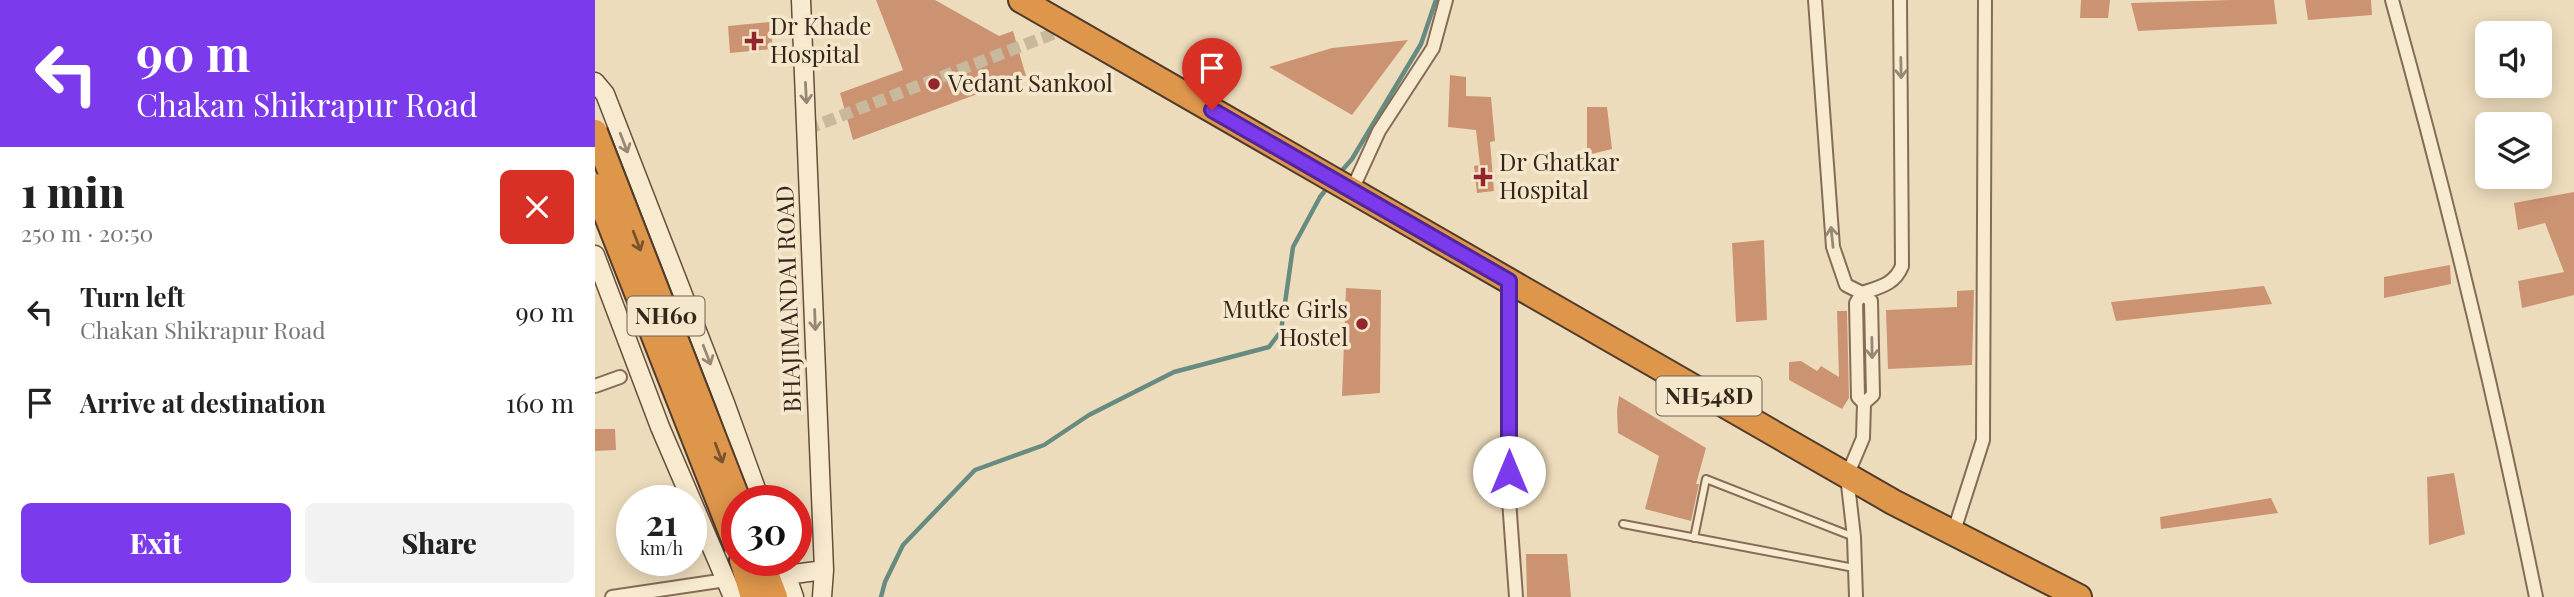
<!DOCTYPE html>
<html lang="en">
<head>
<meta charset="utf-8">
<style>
  :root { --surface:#fff; --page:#f2f2f2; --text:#222; --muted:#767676; --accent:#7c3aed }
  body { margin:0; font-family:"Playfair Display",serif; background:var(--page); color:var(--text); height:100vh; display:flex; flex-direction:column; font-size:26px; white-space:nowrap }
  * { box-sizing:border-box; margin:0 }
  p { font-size:23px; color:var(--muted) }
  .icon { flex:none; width:38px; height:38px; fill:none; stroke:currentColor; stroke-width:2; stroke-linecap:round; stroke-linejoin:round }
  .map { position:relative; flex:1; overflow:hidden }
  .details { display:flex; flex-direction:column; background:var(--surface); width:595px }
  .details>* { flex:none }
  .top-card { background:#7c3aed; color:#fff; overflow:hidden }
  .controls { position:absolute; left:1880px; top:21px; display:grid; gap:14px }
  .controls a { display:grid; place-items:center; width:77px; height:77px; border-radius:10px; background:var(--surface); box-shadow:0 4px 18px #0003; font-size:35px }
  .speed { position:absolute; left:21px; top:485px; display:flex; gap:14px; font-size:35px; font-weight:700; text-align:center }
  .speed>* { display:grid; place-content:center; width:91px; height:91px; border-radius:50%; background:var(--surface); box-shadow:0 4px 18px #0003; line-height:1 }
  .speed small { font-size:18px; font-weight:400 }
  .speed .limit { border:10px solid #d22; background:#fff; color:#111 }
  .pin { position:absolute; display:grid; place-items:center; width:60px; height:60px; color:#fff; margin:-72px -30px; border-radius:50% 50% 50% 0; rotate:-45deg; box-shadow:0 0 7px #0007 }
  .pin .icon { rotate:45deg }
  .me { position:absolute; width:77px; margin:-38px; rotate:0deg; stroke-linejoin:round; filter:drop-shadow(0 0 5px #0008) }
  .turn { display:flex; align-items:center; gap:24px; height:147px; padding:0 21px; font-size:32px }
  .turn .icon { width:91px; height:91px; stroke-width:2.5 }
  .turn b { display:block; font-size:49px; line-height:60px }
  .round { display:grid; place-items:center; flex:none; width:74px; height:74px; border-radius:10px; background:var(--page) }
  .headline { display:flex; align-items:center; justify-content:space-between; height:119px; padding:0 21px }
  h1 { font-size:42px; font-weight:800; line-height:52px }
  .cta { display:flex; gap:14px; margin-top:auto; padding:14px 21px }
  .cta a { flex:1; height:80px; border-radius:10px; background:var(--accent); color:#fff; font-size:28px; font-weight:800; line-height:80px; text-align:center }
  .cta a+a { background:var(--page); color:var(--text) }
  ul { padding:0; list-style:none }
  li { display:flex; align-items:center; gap:21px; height:91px; padding:0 21px }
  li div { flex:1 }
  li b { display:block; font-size:26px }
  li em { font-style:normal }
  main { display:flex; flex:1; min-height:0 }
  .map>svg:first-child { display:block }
</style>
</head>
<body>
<main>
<section class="details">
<div class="top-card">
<div class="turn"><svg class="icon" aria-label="left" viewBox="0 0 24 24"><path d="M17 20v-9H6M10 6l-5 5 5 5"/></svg><div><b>90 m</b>Chakan Shikrapur Road</div></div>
</div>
<div class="headline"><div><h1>1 min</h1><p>250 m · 20:50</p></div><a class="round" style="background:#d93025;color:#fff"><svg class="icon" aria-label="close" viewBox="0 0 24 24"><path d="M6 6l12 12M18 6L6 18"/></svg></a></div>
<ul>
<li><svg class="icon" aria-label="left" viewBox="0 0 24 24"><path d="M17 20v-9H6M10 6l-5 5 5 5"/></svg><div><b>Turn left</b><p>Chakan Shikrapur Road</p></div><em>90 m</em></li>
<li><svg class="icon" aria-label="arrive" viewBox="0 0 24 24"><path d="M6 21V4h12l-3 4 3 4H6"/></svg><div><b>Arrive at destination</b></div><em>160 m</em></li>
</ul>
<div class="cta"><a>Exit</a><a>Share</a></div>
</section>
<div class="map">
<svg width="1979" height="597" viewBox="0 0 1979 597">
  <rect width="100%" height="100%" fill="#eddcbc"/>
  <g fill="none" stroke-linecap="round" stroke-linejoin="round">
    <path stroke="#688b81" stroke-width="4.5" d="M743 175 757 159 826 44 841 0
      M286 597 290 582 308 545 380 470 449 445 494 415 579 372 674 347 686 331 698 247 725 197 733 187"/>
  </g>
  <path fill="#cb9372" d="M281 0H340L404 36 418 31 431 76 258 140 245 93 308 70Z
    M1486 0H1515L1513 18H1485Z
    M1635 0H1679L1682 24 1543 31 1536 3Z
    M1710 0H1776L1777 15 1713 20Z
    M175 22 178 49 135 53 133 26Z
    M813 40 757 115 674 67 737 48Z
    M855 75 871 77V96L896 97 900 141 895 142 899 191 882 193 879 166 885 165 881 130 853 127Z
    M992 107H1012L1017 149 992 155Z
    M1979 192V295L1927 308 1923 281 1969 272 1950 223 1923 230 1919 203Z
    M1169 240 1172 320 1141 322 1137 243Z
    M1855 265 1856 284 1789 298V277Z
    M1669 286 1677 304 1521 321 1516 302Z
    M751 288 786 290 785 393 747 396Z
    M1379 290 1377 365 1293 369 1291 310 1362 307V291Z
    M1242 311H1252L1254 398 1247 409 1194 380V362L1206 361 1222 371 1226 366 1244 377Z
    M1024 396 1111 448 1101 484H1104L1096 521 1050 509 1064 456 1023 433 1022 411Z
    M0 429H20L21 450 0 451Z
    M1859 473 1870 534 1834 545 1832 477Z
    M1676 498 1683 513 1566 529 1565 517Z
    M931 554H972L976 597H932Z"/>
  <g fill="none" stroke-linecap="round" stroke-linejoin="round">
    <path stroke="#c8b89c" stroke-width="12" stroke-dasharray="12 6" stroke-linecap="butt" d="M212 129 473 28"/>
    <g stroke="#846c56" stroke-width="10">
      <path id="lane" d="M1028 524 1259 568
        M1099 538 1111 479 1259 537"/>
    </g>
    <g stroke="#846c56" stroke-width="16">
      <path id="street" d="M1220 0 1238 247 1251 285 1267 293 1276 301 1278 395 1269 403
        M1797 0C1852 197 1900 396 1941 597
        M757 190 784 131 838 48 851 0
        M914 281V500L921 597
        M0 386 25 377
        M1358 534 1388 440 1390 0
        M17 597 131 580
        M1261 597 1259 537 1252 476 1268 438 1269 403 1263 397 1261 303 1267 293C1285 287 1300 284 1307 266L1305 0"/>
    </g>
    <g stroke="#664e3a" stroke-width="21">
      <path id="secondary" d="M206 0 229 570 227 597
        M0 82 10 94 130 403 165 500
        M0 255 65 427 138 597
        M186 560 199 597
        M191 575 229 570"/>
    </g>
    <g stroke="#523b2b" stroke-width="28">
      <path id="highway" d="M426 0 1298 502 1484 597
        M147 560 158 597
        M166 560 180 597"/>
    </g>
    <use href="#lane" stroke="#f8eacf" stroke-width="6"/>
    <use href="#street" stroke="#f8eacf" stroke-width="12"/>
    <use href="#secondary" stroke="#f8eacf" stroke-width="18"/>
    <use href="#highway" stroke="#de964b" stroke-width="24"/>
    <g stroke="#523b2b" stroke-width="28" stroke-linecap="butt">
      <path id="highway-bridge" d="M0 132 143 500
        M0 186 142 547"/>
    </g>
    <use href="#highway-bridge" stroke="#de964b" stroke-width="24"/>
  </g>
  <defs><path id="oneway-shaft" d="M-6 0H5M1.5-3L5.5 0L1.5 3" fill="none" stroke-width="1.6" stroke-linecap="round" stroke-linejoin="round" transform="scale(1.75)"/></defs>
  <g stroke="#968875">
    <use href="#oneway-shaft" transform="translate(1306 68) rotate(89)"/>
    <use href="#oneway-shaft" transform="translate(211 93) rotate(87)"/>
    <use href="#oneway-shaft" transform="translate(29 143) rotate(69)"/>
    <use href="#oneway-shaft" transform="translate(1237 237) rotate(-96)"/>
    <use href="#oneway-shaft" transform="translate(220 320) rotate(88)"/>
    <use href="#oneway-shaft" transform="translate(1277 348) rotate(89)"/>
    <use href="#oneway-shaft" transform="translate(112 355) rotate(69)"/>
  </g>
  <g stroke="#78532e">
    <use href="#oneway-shaft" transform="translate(42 241) rotate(69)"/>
    <use href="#oneway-shaft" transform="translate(124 453) rotate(69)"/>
  </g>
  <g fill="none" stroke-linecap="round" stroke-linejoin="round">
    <g stroke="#51269a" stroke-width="18">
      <path id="route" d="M617 110 914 281V472"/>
    </g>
    <use href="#route" stroke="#7c3aed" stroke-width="12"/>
  </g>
  <g fill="#93262d" stroke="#f5e7cc" stroke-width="2.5">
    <path d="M155.5 30.5h7v7h7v7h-7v7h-7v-7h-7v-7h7z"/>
    <circle cx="339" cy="84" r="7"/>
    <path d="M884.5 166.5h7v7h7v7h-7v7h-7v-7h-7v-7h7z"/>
    <circle cx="767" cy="324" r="7"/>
  </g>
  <g text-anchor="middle" stroke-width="7" stroke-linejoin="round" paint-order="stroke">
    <g fill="#f5e7cc" stroke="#6e6050" stroke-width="2">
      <rect x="32.5" y="296.5" width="77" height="39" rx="5"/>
      <rect x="1061.5" y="376.5" width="105" height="39" rx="5"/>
    </g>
    <g font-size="23" font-weight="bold" fill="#34261b">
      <text x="71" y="324">NH60</text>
      <text x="1114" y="404">NH548D</text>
    </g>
    <g font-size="24" fill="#34261b" stroke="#f5e7cc" text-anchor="start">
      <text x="175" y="35">Dr Khade<tspan x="175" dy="28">Hospital</tspan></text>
      <text x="353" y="92">Vedant Sankool</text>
      <text x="904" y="171">Dr Ghatkar<tspan x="904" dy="28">Hospital</tspan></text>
      <text x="753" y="318" text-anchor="end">Mutke Girls<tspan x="753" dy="28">Hostel</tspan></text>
    </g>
    <g font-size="24" fill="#34261b" stroke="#f5e7cc">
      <text transform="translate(194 299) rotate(-92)" y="8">BHAJIMANDAI ROAD</text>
    </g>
  </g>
</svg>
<div class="controls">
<a><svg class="icon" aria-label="sound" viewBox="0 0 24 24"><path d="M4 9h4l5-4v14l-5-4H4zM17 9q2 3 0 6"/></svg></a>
<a><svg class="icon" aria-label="layers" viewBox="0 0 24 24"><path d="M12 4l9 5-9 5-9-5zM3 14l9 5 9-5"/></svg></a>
</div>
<div class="speed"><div>21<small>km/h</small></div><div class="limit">30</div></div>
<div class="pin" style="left:617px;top:110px;background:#d93025"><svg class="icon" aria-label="arrive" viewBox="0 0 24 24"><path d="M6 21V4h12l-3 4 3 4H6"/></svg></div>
<svg class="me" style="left:914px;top:472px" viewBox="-20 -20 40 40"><circle r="19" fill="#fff"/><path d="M0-13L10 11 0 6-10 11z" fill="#7c3aed"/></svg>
</div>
</main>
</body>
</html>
